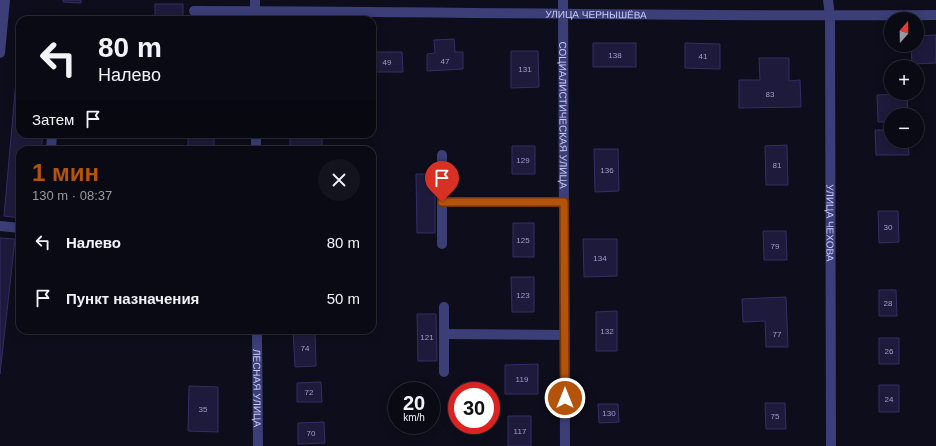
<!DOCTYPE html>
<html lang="ru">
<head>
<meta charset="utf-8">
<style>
  :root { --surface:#0a0a14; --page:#13131d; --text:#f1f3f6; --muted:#999aa0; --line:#2a2b34; --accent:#b45309 }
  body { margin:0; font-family:Arial,sans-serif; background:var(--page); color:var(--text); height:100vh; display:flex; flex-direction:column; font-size:15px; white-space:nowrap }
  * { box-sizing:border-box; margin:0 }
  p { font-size:13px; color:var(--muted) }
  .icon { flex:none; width:22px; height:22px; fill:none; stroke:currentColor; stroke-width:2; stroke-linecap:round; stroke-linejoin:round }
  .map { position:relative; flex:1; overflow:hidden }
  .sheet { position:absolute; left:16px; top:146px; width:360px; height:188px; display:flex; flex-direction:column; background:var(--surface); border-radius:12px; box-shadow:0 2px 10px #0003,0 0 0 1px var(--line) }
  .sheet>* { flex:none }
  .banner { position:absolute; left:16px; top:16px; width:360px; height:122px; border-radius:12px; box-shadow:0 2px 10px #0003,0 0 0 1px var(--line); background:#0a0a14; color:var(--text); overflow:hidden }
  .needle { width:26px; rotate:20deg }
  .buttons { position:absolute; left:884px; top:12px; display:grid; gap:8px }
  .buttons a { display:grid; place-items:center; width:40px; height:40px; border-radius:50%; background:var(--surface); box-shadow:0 2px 10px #0003,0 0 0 1px var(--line); font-size:20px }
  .speed { position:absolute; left:388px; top:382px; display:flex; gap:8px; font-size:20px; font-weight:700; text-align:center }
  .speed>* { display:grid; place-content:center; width:52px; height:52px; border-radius:50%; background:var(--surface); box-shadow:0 2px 10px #0003,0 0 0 1px var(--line); line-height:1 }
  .speed small { font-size:10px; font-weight:400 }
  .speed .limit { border:6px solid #d22; background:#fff; color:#111 }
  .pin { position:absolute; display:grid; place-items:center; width:34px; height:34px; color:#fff; margin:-41px -17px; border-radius:50% 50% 50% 0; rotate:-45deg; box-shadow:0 0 4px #0007 }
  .pin .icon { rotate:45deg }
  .me { position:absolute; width:44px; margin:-22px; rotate:0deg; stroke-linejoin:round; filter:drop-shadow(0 0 3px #0008) }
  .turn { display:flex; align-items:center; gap:14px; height:84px; padding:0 16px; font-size:18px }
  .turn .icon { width:52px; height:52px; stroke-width:2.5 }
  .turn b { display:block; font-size:28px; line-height:34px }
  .then { display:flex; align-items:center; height:38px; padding:0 16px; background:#0003; gap:8px; font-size:15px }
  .round { display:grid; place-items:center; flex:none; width:42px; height:42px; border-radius:21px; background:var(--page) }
  .summary { display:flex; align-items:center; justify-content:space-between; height:68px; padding:0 16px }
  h1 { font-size:24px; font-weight:700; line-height:30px; color:var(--accent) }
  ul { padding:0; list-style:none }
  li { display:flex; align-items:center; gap:12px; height:56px; padding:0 16px }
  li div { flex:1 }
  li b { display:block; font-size:15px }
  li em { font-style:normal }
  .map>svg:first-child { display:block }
</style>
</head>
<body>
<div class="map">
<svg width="936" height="446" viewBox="0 0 936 446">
  <rect width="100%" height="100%" fill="#0e0d1b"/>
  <path fill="#1e1a3b" stroke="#342e65" d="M63 0H81V3L63 2Z
    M155 4H183V20H155Z
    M936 35V63L912 64 911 45H917V36Z
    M20 36V134H43L41 150H20V218L4 216Z
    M454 39 455 52H463V69L427 71V54L435 53 434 40Z
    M593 43H636V67H593Z
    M685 43 720 44V69L685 68Z
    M511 51H538L539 87 511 88Z
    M372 52H402L403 72H372Z
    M759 58H789V81L800 80 801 107 739 108V80H760Z
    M907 94 908 114H893L891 115V122H878L877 95Z
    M875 130H891V141H908L909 155H876Z
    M188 135H214V150H188Z
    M290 138H322V150H290Z
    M787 145 788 185H766L765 146Z
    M512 146H535V174H512Z
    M594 149H618L619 191 595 192Z
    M416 174H435V233H417Z
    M878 211H898L899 242 879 243Z
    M513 223H534V257H513Z
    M763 231H786L787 260H764Z
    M0 238 15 239 0 374Z
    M583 239H617V276L584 277Z
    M511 277H534V312H512Z
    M879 290H896L897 316H879Z
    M786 297 788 347H766L765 321 743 322 742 299Z
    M617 311V351H596V312Z
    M417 314H436L437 361H418Z
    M293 330H315L316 366 295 367Z
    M879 338H899V364H879Z
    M538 364V394H505V365Z
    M321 382 322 402H297V383Z
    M879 385H899V412H879Z
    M189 386 218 387V432L188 431Z
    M765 403H785L786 429H766Z
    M598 404H618L619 422 599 423Z
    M508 416H531V446H508Z
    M324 422 325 443 298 444V423Z"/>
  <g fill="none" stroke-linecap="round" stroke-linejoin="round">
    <g stroke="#3b3e77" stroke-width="10">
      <path d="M255 0V20"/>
      <path id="s1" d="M563 0 565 446"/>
      <path id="s2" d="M828 0 830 16 831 446"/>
      <path id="s3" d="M194 11C441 11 689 17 936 15"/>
      <path d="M0 53 5 0"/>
      <path d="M256 134V150"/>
      <path d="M51 150 52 134"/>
      <path d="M442 155V244"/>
      <path d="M442 202H564"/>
      <path d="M0 226 20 228"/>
      <path d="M444 307V372"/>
      <path id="s4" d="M257 330 258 446"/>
      <path d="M444 334 565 335"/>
    </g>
  </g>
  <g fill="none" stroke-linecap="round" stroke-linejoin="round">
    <g stroke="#753606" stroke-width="10">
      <path id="route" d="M442 202H564L565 398"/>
    </g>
    <use href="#route" stroke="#b45309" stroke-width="7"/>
  </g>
  <g text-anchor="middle" stroke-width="4" stroke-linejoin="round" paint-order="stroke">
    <g font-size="8" fill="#a09fcb">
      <text x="615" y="58">138</text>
      <text x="703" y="59">41</text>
      <text x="445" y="64">47</text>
      <text x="387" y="65">49</text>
      <text x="525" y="72">131</text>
      <text x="770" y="97">83</text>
      <text x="523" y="163">129</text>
      <text x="777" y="168">81</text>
      <text x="607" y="173">136</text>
      <text x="888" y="230">30</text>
      <text x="523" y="243">125</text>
      <text x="775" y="249">79</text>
      <text x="600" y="261">134</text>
      <text x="523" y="298">123</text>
      <text x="888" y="306">28</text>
      <text x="607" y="334">132</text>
      <text x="777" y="337">77</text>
      <text x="427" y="340">121</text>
      <text x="305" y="351">74</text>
      <text x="889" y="354">26</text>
      <text x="522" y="382">119</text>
      <text x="309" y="395">72</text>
      <text x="889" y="402">24</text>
      <text x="203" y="412">35</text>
      <text x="609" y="416">130</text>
      <text x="775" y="419">75</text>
      <text x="520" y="434">117</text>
      <text x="311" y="436">70</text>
    </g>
    <g font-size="10" fill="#cccbfb" stroke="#0e0d1b">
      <text dy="4" stroke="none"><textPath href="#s3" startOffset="402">УЛИЦА ЧЕРНЫШЁВА</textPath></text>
      <text dy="4" stroke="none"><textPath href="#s1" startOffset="115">СОЦИАЛИСТИЧЕСКАЯ УЛИЦА</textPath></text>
      <text dy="4" stroke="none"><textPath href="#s2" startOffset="223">УЛИЦА ЧЕХОВА</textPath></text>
      <text dy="4" stroke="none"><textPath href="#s4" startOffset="58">ЛЕСНАЯ УЛИЦА</textPath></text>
    </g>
  </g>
</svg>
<div class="buttons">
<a><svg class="needle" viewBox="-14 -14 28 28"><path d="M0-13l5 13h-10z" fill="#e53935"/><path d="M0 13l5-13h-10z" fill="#999aa0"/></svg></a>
<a>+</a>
<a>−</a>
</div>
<div class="speed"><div>20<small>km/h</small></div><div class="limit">30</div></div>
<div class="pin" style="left:442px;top:202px;background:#d93025"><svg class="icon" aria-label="arrive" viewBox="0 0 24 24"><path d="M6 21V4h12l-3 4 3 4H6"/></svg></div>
<svg class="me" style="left:565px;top:398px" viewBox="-20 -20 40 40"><circle r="17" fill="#b45309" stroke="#fff" stroke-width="3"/><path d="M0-11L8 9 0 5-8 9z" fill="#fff"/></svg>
<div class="banner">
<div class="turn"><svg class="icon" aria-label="left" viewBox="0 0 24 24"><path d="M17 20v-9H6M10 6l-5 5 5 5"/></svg><div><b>80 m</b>Налево</div></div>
<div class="then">Затем<svg class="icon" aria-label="arrive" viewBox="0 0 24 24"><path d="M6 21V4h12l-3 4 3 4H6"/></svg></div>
</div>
<section class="sheet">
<div class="summary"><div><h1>1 мин</h1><p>130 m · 08:37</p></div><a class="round"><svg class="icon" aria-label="close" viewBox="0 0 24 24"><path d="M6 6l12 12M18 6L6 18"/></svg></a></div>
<ul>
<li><svg class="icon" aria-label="left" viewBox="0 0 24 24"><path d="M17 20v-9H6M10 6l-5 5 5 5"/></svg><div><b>Налево</b></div><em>80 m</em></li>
<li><svg class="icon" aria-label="arrive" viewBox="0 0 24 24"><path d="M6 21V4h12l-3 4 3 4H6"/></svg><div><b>Пункт назначения</b></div><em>50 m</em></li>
</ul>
</section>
</div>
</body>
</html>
